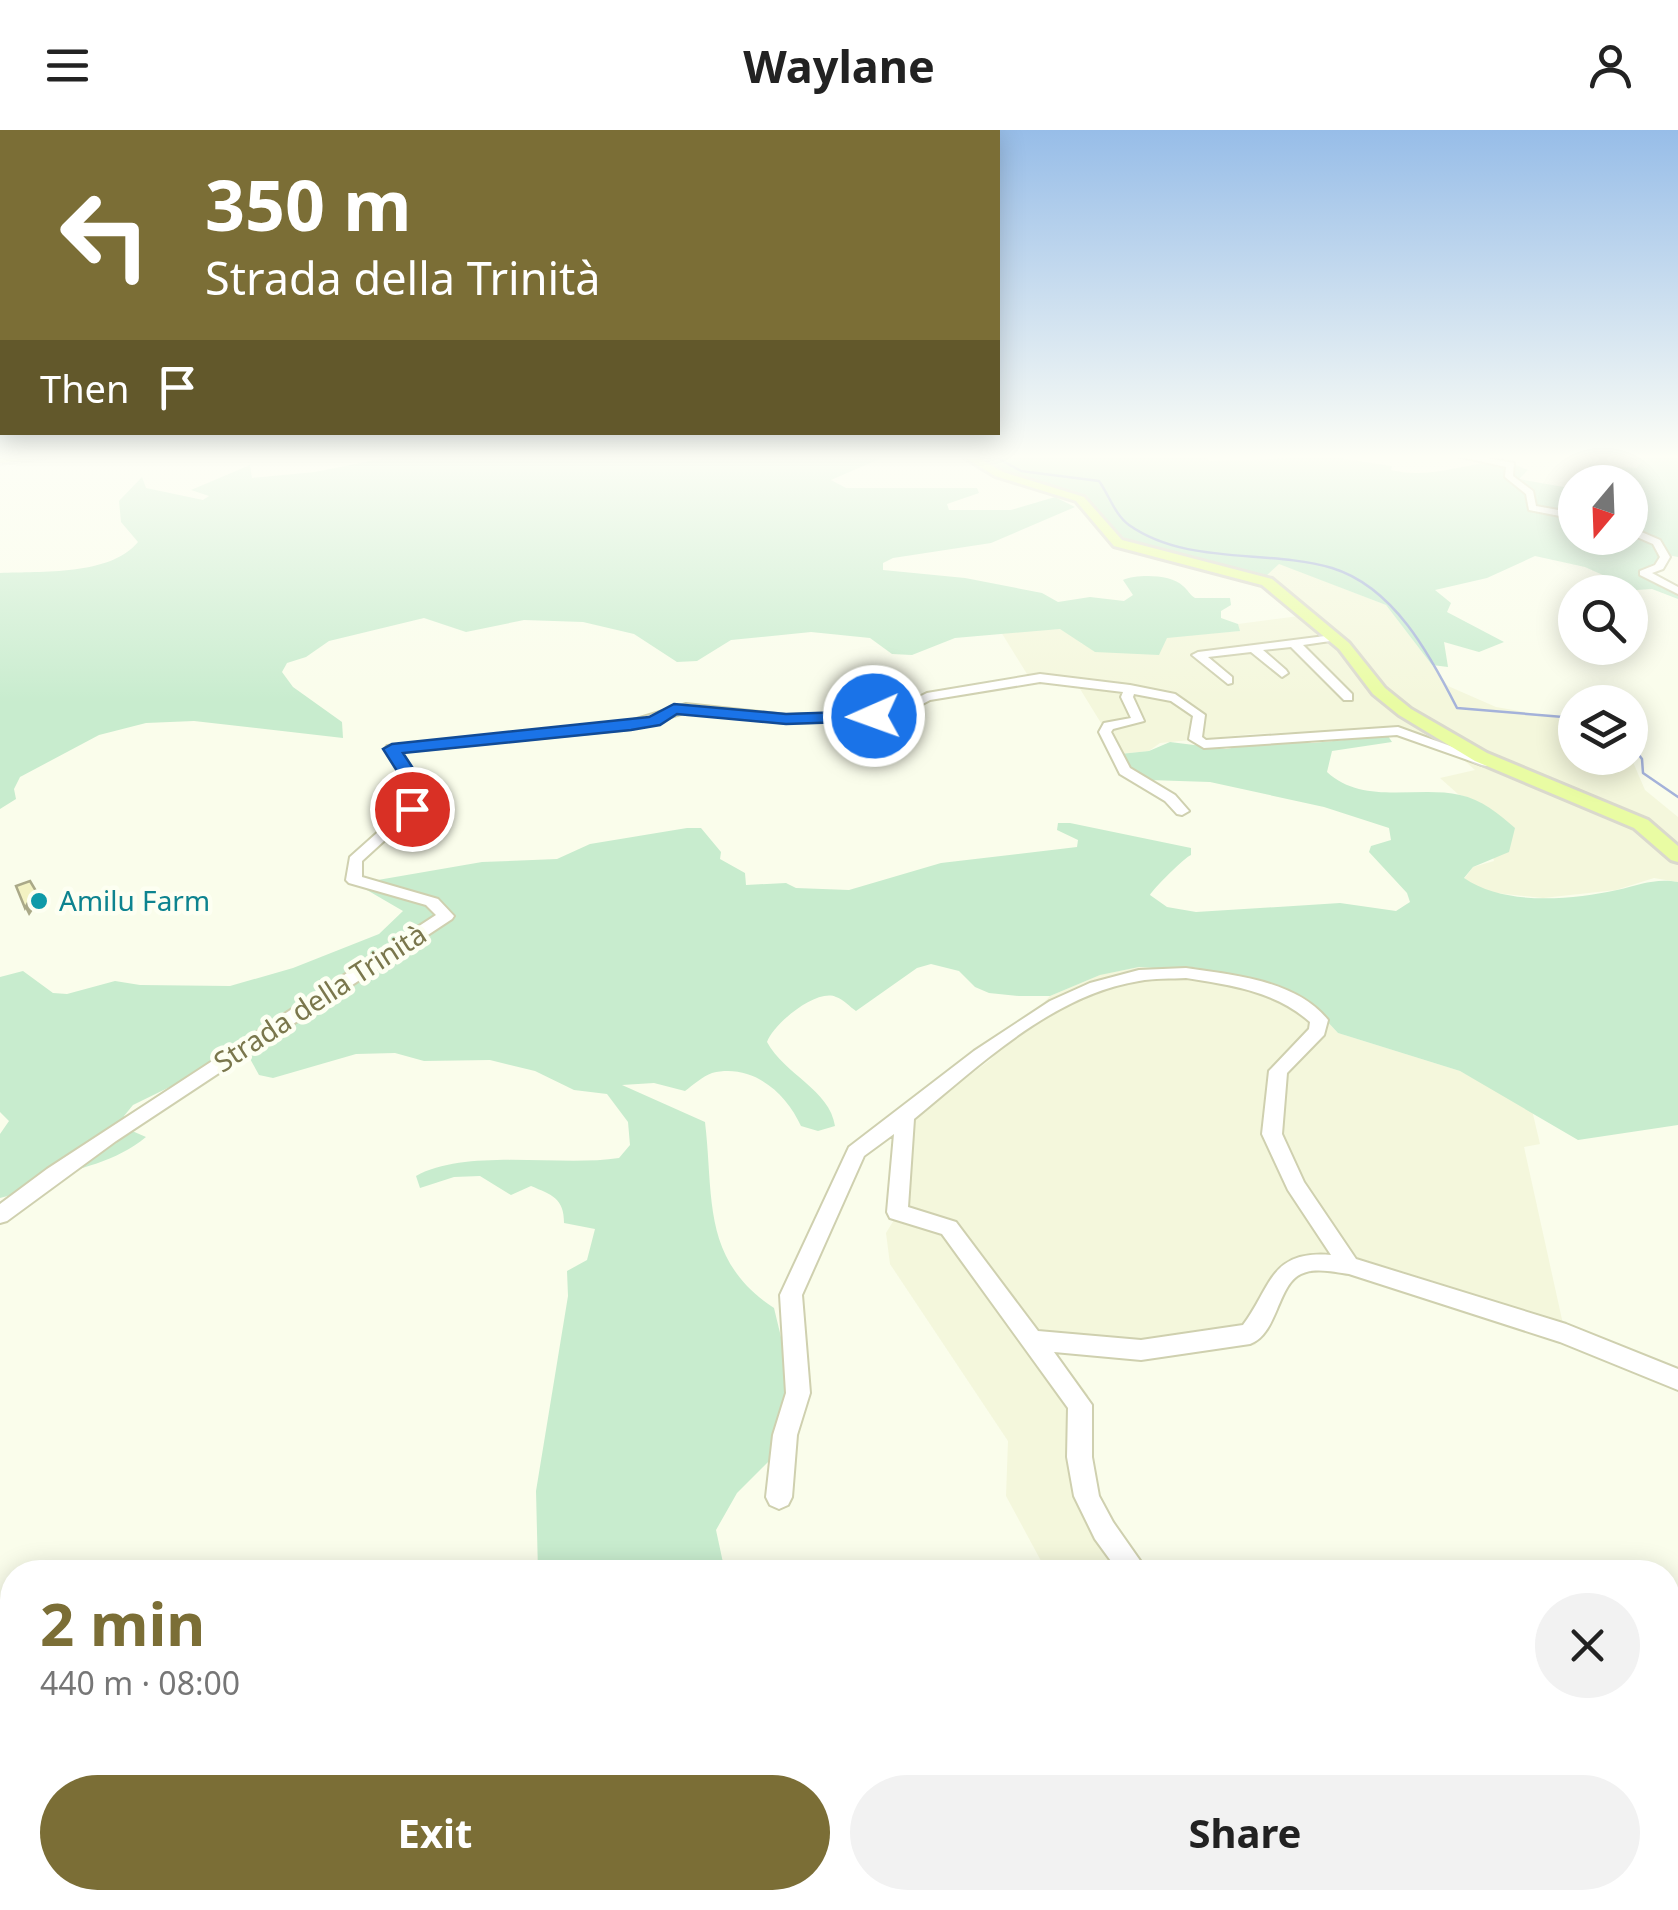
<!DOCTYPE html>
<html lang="en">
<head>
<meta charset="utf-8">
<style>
  :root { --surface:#fff; --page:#f2f2f2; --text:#222; --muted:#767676; --accent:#7b6e36 }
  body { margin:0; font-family:"Noto Sans",sans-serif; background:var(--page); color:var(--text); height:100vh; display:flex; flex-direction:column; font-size:38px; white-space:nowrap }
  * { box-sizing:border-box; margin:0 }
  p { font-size:32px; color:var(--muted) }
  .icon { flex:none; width:55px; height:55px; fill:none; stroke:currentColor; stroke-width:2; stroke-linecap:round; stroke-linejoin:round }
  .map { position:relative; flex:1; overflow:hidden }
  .panel { position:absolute; left:0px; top:1430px; width:1680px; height:350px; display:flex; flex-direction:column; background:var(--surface); border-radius:40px 40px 0 0; box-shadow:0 5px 25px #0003 }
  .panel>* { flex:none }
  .hud { position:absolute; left:0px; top:0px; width:1000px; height:305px; box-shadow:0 5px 25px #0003; background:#7b6e36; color:#fff; overflow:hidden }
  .needle { width:65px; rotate:199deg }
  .controls { position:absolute; left:1558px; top:335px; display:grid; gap:20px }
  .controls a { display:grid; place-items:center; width:90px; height:90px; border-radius:50%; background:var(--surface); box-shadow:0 5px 25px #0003; font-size:50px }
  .pin { position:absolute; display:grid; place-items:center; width:85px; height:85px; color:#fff; margin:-42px; border:5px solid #fff; border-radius:50%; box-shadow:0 2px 10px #0007 }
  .me { position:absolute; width:110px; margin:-55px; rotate:268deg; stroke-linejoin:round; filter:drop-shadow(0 0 8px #0008) }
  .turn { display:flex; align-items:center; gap:35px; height:210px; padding:0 40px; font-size:45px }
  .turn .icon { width:130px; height:130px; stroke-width:2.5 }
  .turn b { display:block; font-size:70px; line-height:85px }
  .then { display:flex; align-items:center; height:95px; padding:0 40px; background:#0003; gap:20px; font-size:38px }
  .round { display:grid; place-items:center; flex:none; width:105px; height:105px; border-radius:52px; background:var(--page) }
  .head { display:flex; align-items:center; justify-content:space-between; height:170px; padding:0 40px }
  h1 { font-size:60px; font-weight:700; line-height:75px; color:var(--accent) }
  .action { display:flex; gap:20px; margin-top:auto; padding:20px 40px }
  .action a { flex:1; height:115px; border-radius:60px; background:var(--accent); color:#fff; font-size:40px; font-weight:700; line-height:115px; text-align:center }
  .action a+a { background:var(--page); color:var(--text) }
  header { display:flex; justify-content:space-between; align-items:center; height:130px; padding:0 40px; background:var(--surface); font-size:45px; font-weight:700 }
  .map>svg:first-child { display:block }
</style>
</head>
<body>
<header><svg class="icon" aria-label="menu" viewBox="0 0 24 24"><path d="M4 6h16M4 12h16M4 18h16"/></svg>Waylane<svg class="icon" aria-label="person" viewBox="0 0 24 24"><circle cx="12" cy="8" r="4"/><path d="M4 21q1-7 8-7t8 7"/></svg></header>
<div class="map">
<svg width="1678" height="1780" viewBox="0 0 1678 1780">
  <rect width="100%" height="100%" fill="#fafdeb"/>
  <path fill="#f4f7dc" d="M1279 433 1386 475 1448 556 1496 577 1575 591V628L1630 625 1645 660 1678 687V752L1654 748 1616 760 1543 768 1486 762 1464 749 1473 737 1494 731 1481 673 1458 664 1440 648 1475 640 1445 613 1391 598 1253 604 1160 613 1149 621 1120 624 1077 554 1027 544 1001 502 1060 499 1076 505 1082 514 1239 501 1238 494 1307 485 1266 446Z
    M1139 837 1226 843 1270 852 1311 874 1338 903 1460 941 1532 980 1540 1014 1524 1017 1563 1194 1310 1134 1290 1155 1255 1215 1159 1229 1054 1220 1088 1265 1083 1325 1102 1380 1151 1442H1047L1006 1366 1008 1311 890 1134 886 1103 908 1067 912 988 990 930 1050 866 1102 844Z
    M1668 1511 1678 1512V1780H1453L1448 1768H1668Z"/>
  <path fill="#c8ecce" d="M405 324H891L831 350 846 358H977L979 363 947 374 949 380H1011L1055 367 1075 377 991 413 893 428 883 433V440L965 448 1042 463 1058 472 1090 467 1124 471 1133 465 1123 450C1137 444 1171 444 1183 456 1188 460 1190 465 1195 468H1230L1231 475 1221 481V488L1238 494 1240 501 1167 508 1159 525 1095 522 1060 499 955 508 912 525 892 524 870 508 811 502 731 510 697 531 677 532 634 504 583 492 524 490 466 502 424 488 329 511 306 527 287 533 282 542 293 557 342 592 343 608 194 591 146 593 99 605 20 647 14 659 16 669 0 679V443C41 441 110 446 138 412L121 392 119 371 142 347 146 358 203 370 209 366 191 360 250 335 252 348 315 342Z
    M971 324H1206L1209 331 1332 327 1392 336 1391 340C1422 348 1454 338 1484 333L1465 325 1501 329 1528 340 1519 349 1575 359V384L1536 377 1525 362 1530 378 1575 387V408H1630V401L1654 412 1662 427 1655 436 1639 443 1678 463V469L1652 459 1636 460 1585 437 1535 426 1487 448 1435 460 1451 473 1447 482 1504 512 1479 522 1444 512 1448 537 1432 535 1386 475 1279 434 1266 446 1121 411 1079 364 1010 346Z
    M1616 324H1678V427L1668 425 1661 411 1630 399V352H1602L1589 339V334L1637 338 1641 332Z
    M1388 606 1392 612 1332 621 1327 642C1364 676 1418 655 1460 665 1481 669 1499 684 1515 698L1509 722 1473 737 1464 748C1505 776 1570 770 1617 760 1641 755 1654 748 1678 752V995L1578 1010 1460 941 1338 903 1311 874 1286 859 1226 843 1139 837 1100 845 1050 866H1019L989 863 975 857 959 841 931 834 917 838 856 881C850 877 843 869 836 867 817 858 773 894 767 912 784 944 830 960 835 996L818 1001 801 996C786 963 753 933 712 943 703 946 693 955 685 961L654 953 622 955 705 992C714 1067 701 1130 774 1178L793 1257 771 1329 737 1363 716 1400 725 1442H538L536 1361 568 1166 567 1141 587 1130 595 1099 564 1093C564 1068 552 1065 531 1056L511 1065 480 1046 454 1047 420 1058 416 1046C467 1018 561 1037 619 1028L630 1015 628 992 607 964 574 960 535 941 490 930 424 931 395 923 356 924 273 948 259 945 249 927 224 922 184 950 133 975 124 986 123 997 146 1007C116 1032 79 1038 43 1050 28 1055 16 1065 0 1068V1004L9 991 0 982V847L23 841 53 863 67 864 115 851 140 855 230 856 293 838 379 804 403 781 360 756 372 751 482 732 557 729 590 714 687 698H701L721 722 720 729 745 743 746 755 786 753 796 758 849 760 941 733 1077 717 1078 710 1057 700 1058 693H1070L1191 718V725C1185 727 1153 759 1150 765L1167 777 1196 782 1340 773 1396 781 1410 772 1407 763 1369 722 1371 716 1391 710 1389 698 1324 677 1210 652 1149 650 1130 642 1120 624 1149 621 1170 612 1226 619 1277 610 1312 613Z
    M350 1768H804L807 1780H344Z"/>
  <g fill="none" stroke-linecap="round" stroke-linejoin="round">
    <path stroke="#a4b2da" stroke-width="2.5" d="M990 324 1021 341 1099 351C1109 365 1115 385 1129 395 1187 436 1268 419 1332 438 1394 457 1430 525 1457 578L1575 588
      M1630 613 1642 629 1643 643 1678 667"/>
    <g stroke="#cfd0af" stroke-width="4">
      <path id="minor" d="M1448 324H1465L1514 333 1513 346 1533 361 1536 376 1575 383V389L1529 380 1526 364 1505 347 1506 337Z
        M1630 397 1660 410 1670 427 1663 439 1652 443 1678 457V464L1640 445V441L1655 435 1660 427 1653 414 1630 404Z
        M1333 505 1337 506V510L1303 515 1352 564V570H1344L1291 517 1263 520 1286 540 1288 543 1282 547 1251 522 1208 527 1232 547V553L1228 554 1192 525 1198 522Z
        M1040 544 1130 555 1175 564 1205 585 1202 607 1206 610 1398 597 1494 632 1487 636 1482 635 1397 605 1204 618 1189 609 1193 586 1171 571 1134 564 1133 567 1144 591 1113 599 1111 602 1130 638 1175 665 1189 681 1182 685 1177 684 1165 671 1120 644 1099 602 1104 593 1131 588 1121 567 1123 562 1040 552 930 570 902 585 874 590 786 593 687 582 631 599 401 622 420 652 419 679 362 731V747L438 769 454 786 452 789 116 1011 7 1091 0 1093V1074L47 1039 436 785 426 775 349 753 346 750 350 727 405 678 406 652 385 619 387 616 630 591 686 574 786 585 874 582 895 579 927 563Z
        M1186 838C1233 845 1296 850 1328 890L1324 905 1287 943 1282 1004 1304 1052 1356 1129 1566 1194 1678 1239V1260L1560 1212 1349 1144C1335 1142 1314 1137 1301 1144 1277 1155 1278 1204 1250 1214L1141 1230 1054 1222 1092 1275V1327L1099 1366 1113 1392 1148 1442H1119L1095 1409 1074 1366 1067 1327 1068 1278 942 1104 890 1088 887 1082 894 1004 864 1026 802 1165 810 1263 797 1305 792 1367 788 1375 779 1379 770 1375 766 1367 773 1305 786 1263 780 1165 849 1017 974 921 1050 871 1090 853 1139 840ZM1186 848C1230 855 1275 861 1310 892L1309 899 1269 941 1262 1004 1288 1060 1331 1125C1270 1120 1272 1156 1243 1195L1141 1210 1038 1201 956 1092 908 1077 914 989C980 935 1052 865 1139 851 1154 848 1171 849 1186 848Z
        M1668 1718 1678 1723V1768L1668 1763Z
        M314 1768H346L341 1780H309Z"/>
    </g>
    <g stroke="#dad9cd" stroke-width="6">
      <path id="major" d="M30 324H69L0 333V327Z
        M959 324H972L1003 342 1084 367 1122 410 1272 449 1349 513 1385 558 1411 579 1487 623 1648 690 1678 716V732L1671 730 1634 698 1475 631 1399 585 1373 564 1339 519 1262 455 1114 416 1076 371 995 346Z"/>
    </g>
    <use href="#minor" fill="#fff" fill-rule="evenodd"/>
    <use href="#major" fill="#e9fca3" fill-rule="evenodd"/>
  </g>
  <path fill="#aaa988" d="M39 766 44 775 35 777 29 786 25 778 30 769Z"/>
  <path fill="#f3f2c2" stroke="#aaa988" stroke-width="2.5" d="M30 751 39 766 30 769 25 778 16 756Z"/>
  <linearGradient id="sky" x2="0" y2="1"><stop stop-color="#97bde8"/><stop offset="0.57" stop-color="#fdfef6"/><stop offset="1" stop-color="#fdfef6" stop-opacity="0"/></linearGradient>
  <rect width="1678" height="573" fill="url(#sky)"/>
  <path fill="#1a73e8" stroke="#114b97" stroke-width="2.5" d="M674 574 786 584 874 581 882 586 874 591 786 594 677 584 660 595 631 600 403 623 422 652 421 679 412 684 402 679 404 652 383 619 392 614 649 587Z"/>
  <circle fill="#0f9aa8" stroke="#fdfff2" stroke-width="4" cx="39" cy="771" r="10"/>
  <g text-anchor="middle" stroke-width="9" stroke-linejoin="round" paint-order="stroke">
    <g font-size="28" fill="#0d838f" stroke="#fdfff2" text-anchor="start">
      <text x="59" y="781">Amilu Farm</text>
    </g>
    <g font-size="28" fill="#7a774c" stroke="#fdfff2">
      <text transform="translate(320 868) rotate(-33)" y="10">Strada della Trinità</text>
    </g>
  </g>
</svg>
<div class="controls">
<a><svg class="needle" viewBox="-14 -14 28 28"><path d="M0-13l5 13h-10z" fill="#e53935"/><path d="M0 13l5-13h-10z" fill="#767676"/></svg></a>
<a><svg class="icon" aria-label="search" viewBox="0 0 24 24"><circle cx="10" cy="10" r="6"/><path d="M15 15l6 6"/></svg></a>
<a><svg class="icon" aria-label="layers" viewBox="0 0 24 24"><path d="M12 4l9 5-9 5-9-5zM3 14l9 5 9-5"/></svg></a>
</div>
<div class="pin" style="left:412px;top:679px;background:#d93025"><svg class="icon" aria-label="arrive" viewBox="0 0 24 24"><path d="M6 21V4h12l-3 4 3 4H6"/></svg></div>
<svg class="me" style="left:874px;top:586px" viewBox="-20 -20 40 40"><circle r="17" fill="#1a73e8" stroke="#fff" stroke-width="3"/><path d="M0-11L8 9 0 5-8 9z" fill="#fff"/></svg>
<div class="hud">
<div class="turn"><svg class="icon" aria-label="left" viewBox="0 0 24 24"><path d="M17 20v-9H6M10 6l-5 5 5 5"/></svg><div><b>350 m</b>Strada della Trinità</div></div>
<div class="then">Then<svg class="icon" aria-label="arrive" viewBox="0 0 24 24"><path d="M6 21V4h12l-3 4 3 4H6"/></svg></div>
</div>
<section class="panel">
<div class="head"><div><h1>2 min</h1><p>440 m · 08:00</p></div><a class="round"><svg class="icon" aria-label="close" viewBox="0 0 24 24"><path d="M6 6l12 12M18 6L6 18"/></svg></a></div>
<div class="action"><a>Exit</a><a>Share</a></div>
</section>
</div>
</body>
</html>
